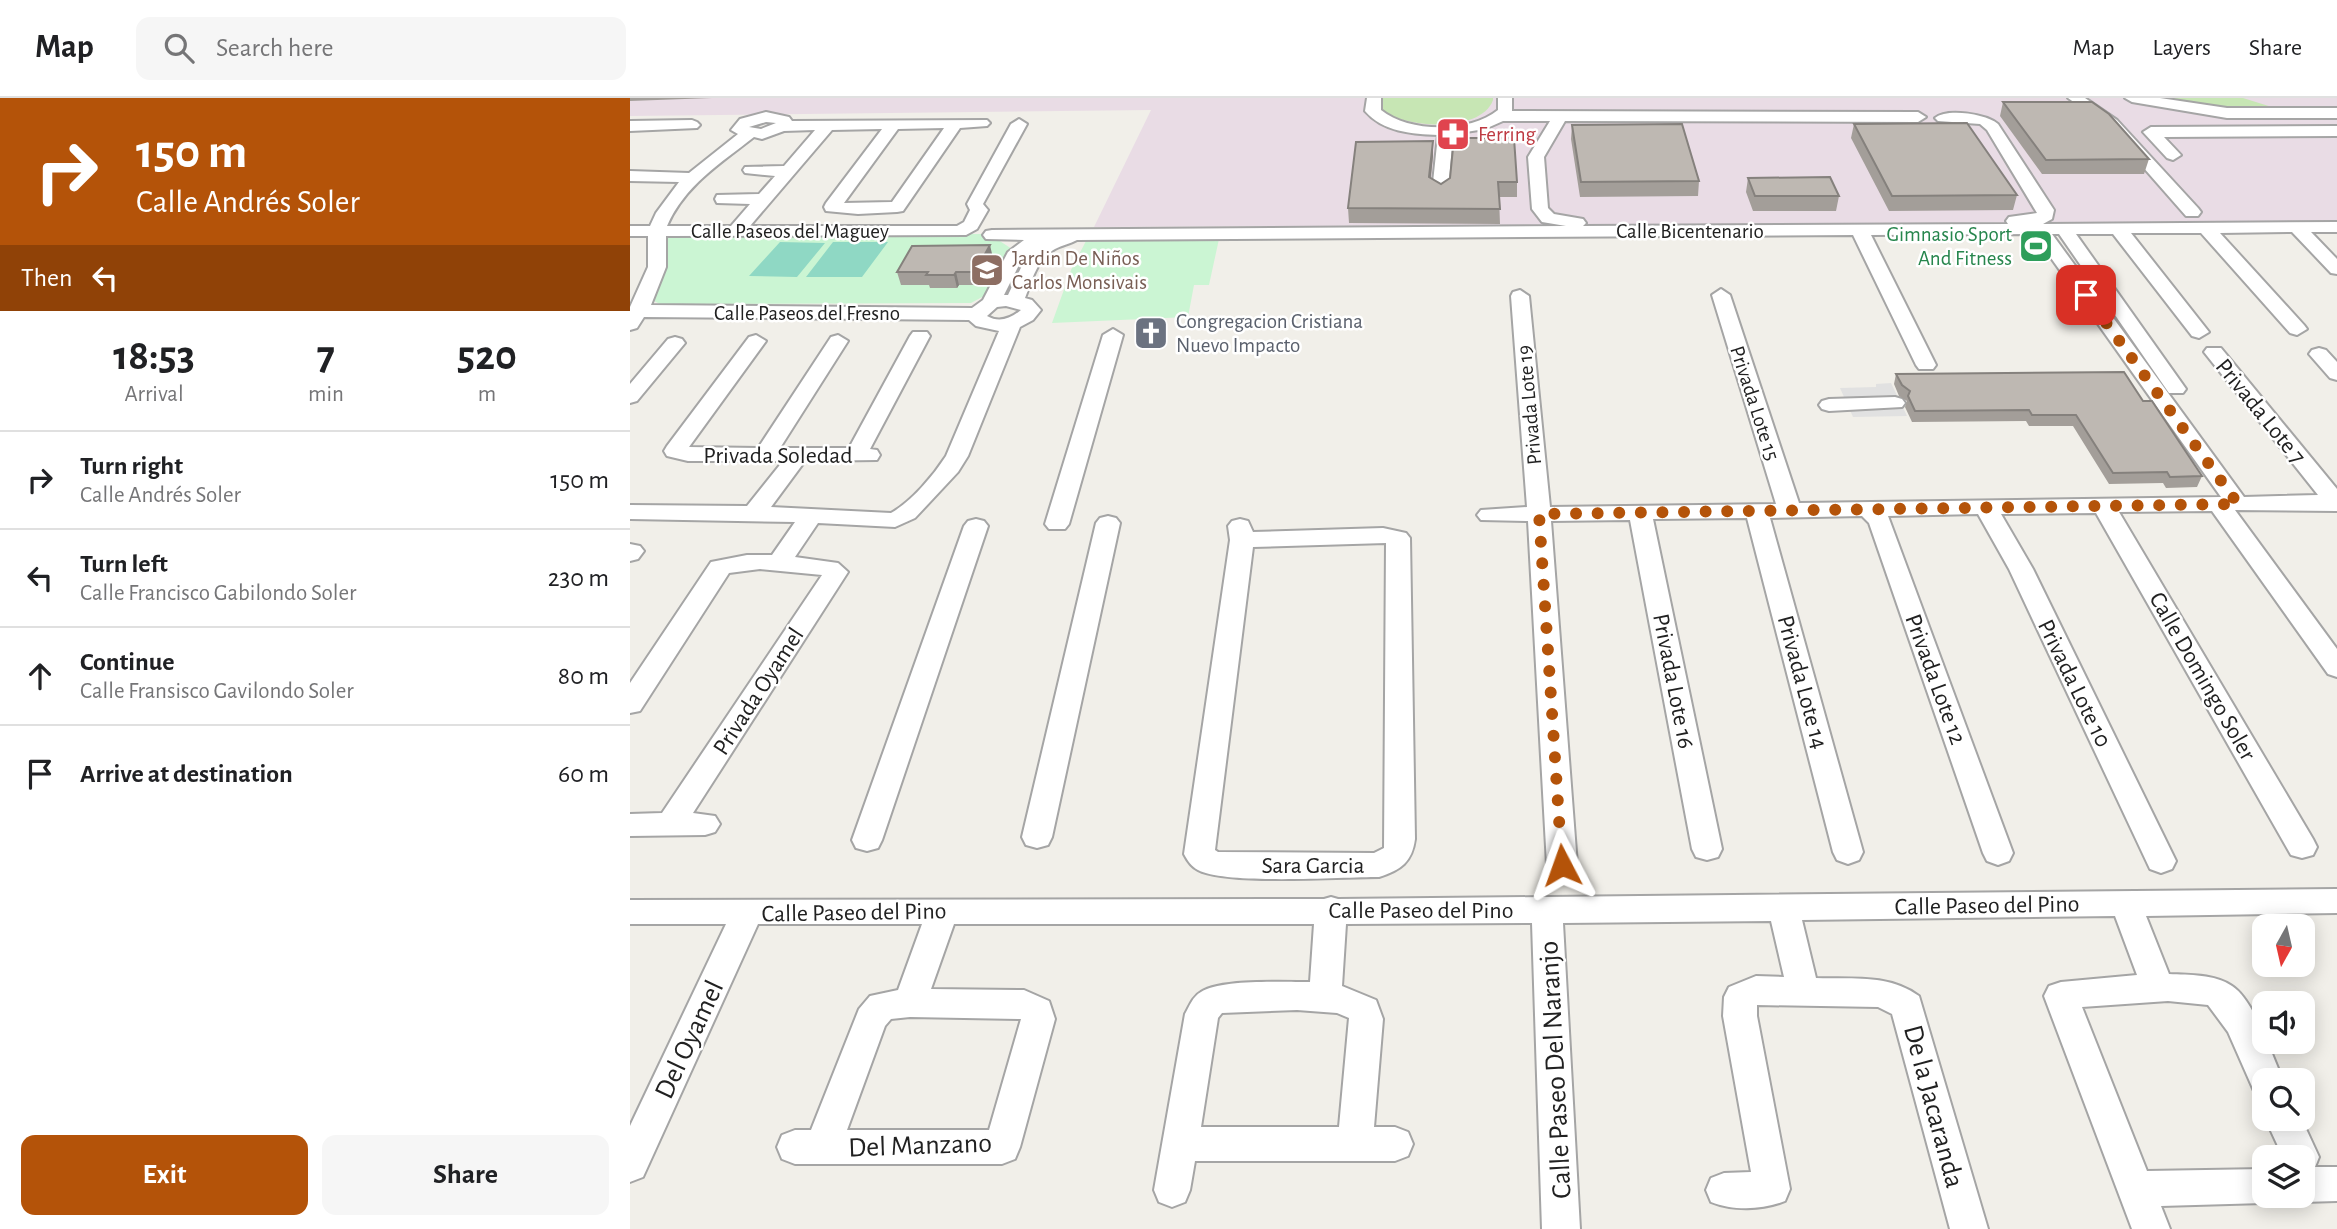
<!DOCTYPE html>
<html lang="en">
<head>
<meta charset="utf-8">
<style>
  :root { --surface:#fff; --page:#f6f6f6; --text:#202124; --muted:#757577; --line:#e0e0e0; --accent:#b45309 }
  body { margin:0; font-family:"Alegreya Sans",sans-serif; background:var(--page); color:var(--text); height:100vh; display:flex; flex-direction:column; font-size:26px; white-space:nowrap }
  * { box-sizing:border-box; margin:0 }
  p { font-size:23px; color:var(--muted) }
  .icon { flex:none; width:38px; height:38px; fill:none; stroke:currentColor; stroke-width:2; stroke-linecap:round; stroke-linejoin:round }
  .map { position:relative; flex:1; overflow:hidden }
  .drawer { display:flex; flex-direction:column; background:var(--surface); width:630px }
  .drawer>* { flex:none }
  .banner { background:#b45309; color:#fff; overflow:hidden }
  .needle { width:46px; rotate:188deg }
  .tools { position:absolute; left:1622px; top:816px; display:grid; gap:14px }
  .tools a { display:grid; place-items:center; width:63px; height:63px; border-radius:14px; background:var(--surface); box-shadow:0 4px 18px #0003; font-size:35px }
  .pin { position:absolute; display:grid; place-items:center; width:60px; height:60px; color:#fff; margin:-30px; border-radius:14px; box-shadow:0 4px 10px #0006 }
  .me { position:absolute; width:77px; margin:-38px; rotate:356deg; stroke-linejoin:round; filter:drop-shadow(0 0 5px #0008) }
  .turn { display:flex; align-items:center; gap:24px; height:147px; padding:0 21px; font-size:32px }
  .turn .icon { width:91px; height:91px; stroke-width:2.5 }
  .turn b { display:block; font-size:49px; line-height:60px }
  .then { display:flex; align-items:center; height:66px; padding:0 21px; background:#0003; gap:14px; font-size:26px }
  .eta { display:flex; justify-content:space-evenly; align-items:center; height:119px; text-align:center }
  .eta b { font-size:42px; font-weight:700; line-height:49px }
  .cta { display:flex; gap:14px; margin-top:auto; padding:14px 21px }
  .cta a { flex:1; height:80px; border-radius:14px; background:var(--accent); color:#fff; font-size:28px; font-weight:700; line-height:80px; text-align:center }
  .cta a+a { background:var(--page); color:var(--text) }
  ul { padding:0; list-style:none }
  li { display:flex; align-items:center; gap:21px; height:98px; padding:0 21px; border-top:2px solid var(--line) }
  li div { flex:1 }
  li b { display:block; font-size:26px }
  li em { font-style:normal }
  header { display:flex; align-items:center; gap:42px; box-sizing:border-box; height:98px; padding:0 35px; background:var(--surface); border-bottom:2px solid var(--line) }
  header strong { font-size:33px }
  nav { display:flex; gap:38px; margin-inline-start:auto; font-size:24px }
  .search { width:490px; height:63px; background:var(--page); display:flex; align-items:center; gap:18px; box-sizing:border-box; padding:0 24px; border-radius:14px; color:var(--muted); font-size:26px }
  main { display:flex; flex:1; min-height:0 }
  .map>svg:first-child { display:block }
</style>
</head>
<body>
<header>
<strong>Map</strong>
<div class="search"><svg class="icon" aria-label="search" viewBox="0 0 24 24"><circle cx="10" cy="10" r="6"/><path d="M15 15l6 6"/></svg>Search here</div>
<nav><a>Map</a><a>Layers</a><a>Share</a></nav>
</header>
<main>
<section class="drawer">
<div class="banner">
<div class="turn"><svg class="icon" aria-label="right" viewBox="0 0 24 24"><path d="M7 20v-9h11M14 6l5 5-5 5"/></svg><div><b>150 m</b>Calle Andrés Soler</div></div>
<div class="then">Then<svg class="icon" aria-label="left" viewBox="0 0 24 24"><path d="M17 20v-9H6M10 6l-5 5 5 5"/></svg></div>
</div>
<div class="eta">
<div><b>18:53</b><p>Arrival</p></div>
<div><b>7</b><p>min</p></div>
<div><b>520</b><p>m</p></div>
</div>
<ul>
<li><svg class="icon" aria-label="right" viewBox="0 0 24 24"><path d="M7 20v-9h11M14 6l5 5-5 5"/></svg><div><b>Turn right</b><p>Calle Andrés Soler</p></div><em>150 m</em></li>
<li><svg class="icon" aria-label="left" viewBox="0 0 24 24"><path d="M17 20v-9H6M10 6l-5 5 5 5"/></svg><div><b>Turn left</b><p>Calle Francisco Gabilondo Soler</p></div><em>230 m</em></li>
<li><svg class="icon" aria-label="ahead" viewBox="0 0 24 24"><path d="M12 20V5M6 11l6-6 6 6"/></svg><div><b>Continue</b><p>Calle Fransisco Gavilondo Soler</p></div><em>80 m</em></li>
<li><svg class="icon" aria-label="arrive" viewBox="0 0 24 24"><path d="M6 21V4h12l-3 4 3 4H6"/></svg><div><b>Arrive at destination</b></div><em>60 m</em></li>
</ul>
<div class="cta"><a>Exit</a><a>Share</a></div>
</section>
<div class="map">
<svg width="1707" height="1131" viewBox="0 0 1707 1131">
  <rect width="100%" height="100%" fill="#f1efe9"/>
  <path fill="#e9dce5" d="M0 0H1707V123L464 129 521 12 0 18Z"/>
  <path fill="#c7e6b4" d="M748 0H863V2C851 36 770 31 748 9Z
    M1529 0H1613L1645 10H1587Z"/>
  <path fill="#cbf5d3" d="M359 136 382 151 354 198 341 205 30 206 24 203 38 137Z
    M589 141 579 187H564L558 219 422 225 441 172 456 143Z"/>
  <path fill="#8fd8c4" d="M150 144 195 145 167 179 119 178Z
    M203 144H258L232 179H176Z"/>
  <path fill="#e1e1e1" d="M1261 285 1277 318 1223 319 1210 290 1246 289V286Z"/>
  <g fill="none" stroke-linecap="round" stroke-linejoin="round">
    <g stroke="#a5a5a5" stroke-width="4">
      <path id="minor" d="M737 0H751V12C779 35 840 35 868 12V0H882V13L1288 14 1296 19 1288 24 935 23 914 59 918 110 924 116 953 121 956 125 953 128 1378 126 1376 123 1379 119 1407 115 1357 32 1350 26 1308 23 1305 20C1317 10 1356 16 1368 26L1424 112 1422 121 1413 126 1707 124V134H1681L1707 161V176L1701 175 1662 134 1590 135 1674 227 1677 231 1667 237 1660 235 1571 135H1501L1579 234 1569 240 1562 238 1483 136H1446L1556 291 1553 295H1539L1429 136H1422L1614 399 1688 397 1574 254 1577 250H1591L1707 391V413L1605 412 1707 551V579L1698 576 1582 413 1489 414 1683 741 1687 749 1683 757 1672 760 1661 757 1466 415 1371 416 1403 471 1546 763 1542 771 1531 775 1520 771 1379 471 1348 416 1258 418 1383 755 1379 763 1368 767 1357 763 1353 755 1239 425 1232 418 1140 420 1233 754 1229 762 1218 766 1207 762 1203 754 1117 420 1023 421 1092 751 1088 759 1077 762 1066 759 1062 751 1000 422 921 423 947 767 943 775 932 779 921 775 917 767 898 423 851 422 847 417 851 412 897 409 881 198 883 194 890 192 899 198 920 409 1146 406 1082 197 1091 191 1100 197 1169 405 1591 399 1404 136 1241 137 1306 267 1303 271H1289L1286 267 1223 137 447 142C440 146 432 147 425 151 407 161 402 182 395 200L402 202 411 212 403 222 390 229 338 358 328 374 285 420 265 429 188 425 165 459 208 465 218 474 63 715 85 718 90 726 85 734 75 737 0 738V716L32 715 192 477 130 471 99 475 10 613 0 615V585L81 464 117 457H142L165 424 0 421V407L117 408 153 363H58L37 358 34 353 37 348 119 239 126 237 136 243 59 349 128 350 201 239 208 237 218 243 150 350H219L280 238 283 234H297L300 238 240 351 247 352 250 357 247 362 175 363 141 409 261 415C282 403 303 378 316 358L369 233 346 228 339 222 14 219 7 230 0 232V209L18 169V138H0V128H20L26 115 49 84 0 83V73L59 75 108 36 101 32 110 21 136 14 159 19 162 23 357 22 360 25 357 28 330 30 273 113 267 114 228 116 196 113 194 109 196 105 252 31 202 32 120 128H327L334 124 340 112 337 106 381 26 389 21 397 26 353 106 358 112 347 131 336 137 36 138V169L21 207 342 210 353 202 378 154 394 142 356 141 353 137 356 133 362 132 936 128 912 124 902 111 898 59 920 23H873L855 31 823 36 818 94 810 99 802 94 808 37C782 36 753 34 735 13ZM136 24 146 25 131 31 119 29ZM314 30 262 104 214 105 268 31ZM185 32 154 68 115 69 113 72 115 75 145 78 129 96 87 97 85 101 87 105 120 106 101 128H37C54 88 91 65 124 39L132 41 154 33ZM397 157 378 197H374L392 161ZM376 208 391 212C380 221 369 225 357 218L367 209Z
        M1438 0H1455L1487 22 1568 110 1571 114 1568 118H1556L1477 28Z
        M1495 0H1530L1597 10H1707V20H1597L1502 4Z
        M62 22 67 24 70 27 67 30 0 33V23Z
        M1707 28V38L1534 39 1551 57 1543 62 1537 60 1513 34 1521 29Z
        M483 231 493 237 439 426 435 431H419L415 426 473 237Z
        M45 239 52 241 55 245 7 303 0 305V286L38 241Z
        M1689 250 1696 252 1707 264V282L1700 280 1679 256 1682 252Z
        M1265 299 1272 301 1275 305 1272 309 1199 313 1192 311 1189 307 1192 303 1199 301Z
        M478 418 486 420 490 425 422 739 418 747 407 750 396 747 392 739 466 425 470 420Z
        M346 421 354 423 358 428 252 742 248 750 237 753 226 750 222 742 334 428 338 423Z
        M610 421 618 423 623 434 753 430 776 435 780 440 785 741C782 764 771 772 749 779 712 779 596 787 568 772 562 769 557 762 554 756L600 442 598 428 602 423ZM756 445 754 750 744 755 588 754 585 752 623 449Z
        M0 446 10 448 14 453 8 461 0 463Z
        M1707 791V815L1516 818 1539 876C1559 877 1585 876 1602 888 1624 902 1642 958 1653 982H1634V997L1624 993 1598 934 1578 907 1538 903 1452 909 1517 1073 1634 1071V1097H1648L1634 1105 1531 1108 1540 1131H1502L1414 898 1419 888 1431 884 1507 877 1485 818 1172 822 1186 880C1222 881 1259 876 1289 898L1358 1131H1320L1262 916 1248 909 1127 907V918L1160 1091 1155 1103C1133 1112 1103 1113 1081 1104L1076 1092 1081 1080 1094 1075 1121 1074 1093 918 1094 899 1099 889 1126 878 1154 879 1141 823 933 825 950 1131H912L902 825 716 826 712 888 746 902 753 921 744 1029H765L778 1034 783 1046 778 1058 765 1063H565L560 1092 555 1104 542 1109 529 1104 524 1092 555 916C559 909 563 898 571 894 590 881 655 884 680 884L684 826H324L301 891 394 892 419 903 425 921 390 1049 385 1061 372 1066H165L152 1061 147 1049 152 1037 165 1032H181L229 911 240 898 268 892 292 826H128L13 1079 0 1084V1028L96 826H0V802L694 801 701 799 708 801ZM667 912 707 915 719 920 709 1029H571L588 920 592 915ZM280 919 391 921 359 1032H217L255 928 261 921Z
        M1635 1020H1671L1689 1059 1685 1069H1707V1103L1673 1104 1660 1099 1659 1097H1673V1059H1653Z"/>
    </g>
    <use href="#minor" fill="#fff" fill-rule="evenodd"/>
  </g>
  <path fill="#a39e99" d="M0 0H82L0 3Z
    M1373 4 1519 61 1514 76H1412L1370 18Z
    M1224 26 1387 97 1383 112 1259 113 1221 40Z
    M942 27 1069 83 1068 98 950 99 941 41Z
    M803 43V58L801 80 811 86 820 80 887 84V99H869L870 126 719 125 718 110Z
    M1118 80 1209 98 1206 113H1123L1116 94Z
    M363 160 348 187H329L327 190H300L299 187H271L267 174Z
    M1266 276 1513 303 1572 378 1567 389 1536 390 1533 385 1479 386 1443 328H1399L1396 323 1282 324 1275 309 1277 303 1269 298 1264 286Z"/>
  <path fill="#85817d" d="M803 43V58L799 94V79Z
    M360 147 363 160 348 187 345 174Z
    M326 174 329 187 327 190 324 177Z"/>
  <path fill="#beb8b2" stroke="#85817d" stroke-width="2" d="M1373 4H1462L1479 16 1519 61 1416 62Z
    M1337 25 1387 97 1262 98 1224 26Z
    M1052 26 1069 83 951 84 942 27Z
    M824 40H884L887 84H868L870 111 718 110 726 44 803 43 799 79 811 86 820 80Z
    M1200 79 1209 98H1125L1118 80Z
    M360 147 345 174H326L324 177H296L298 174H267L282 148Z
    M1494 274 1513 303H1522L1572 378 1540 379 1537 374 1483 375 1446 317H1402L1399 312 1285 313 1278 298 1280 293 1272 287 1266 276Z"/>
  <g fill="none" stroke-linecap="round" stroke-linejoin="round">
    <path stroke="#b45309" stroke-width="12" stroke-dasharray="0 21.6" d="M932 767 909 416 1608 406 1456 197"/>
  </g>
  <defs>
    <g id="pharmacy-square" transform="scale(1.75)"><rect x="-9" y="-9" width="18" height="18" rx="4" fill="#e0444e" stroke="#fff"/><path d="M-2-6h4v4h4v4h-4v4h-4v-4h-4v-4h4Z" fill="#fff"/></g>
    <g id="stadium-square" transform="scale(1.75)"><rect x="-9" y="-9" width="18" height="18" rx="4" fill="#2e9e5b" stroke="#fff"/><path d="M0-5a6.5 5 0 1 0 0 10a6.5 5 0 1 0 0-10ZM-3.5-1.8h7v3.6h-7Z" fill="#fff"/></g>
    <g id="school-square" transform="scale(1.75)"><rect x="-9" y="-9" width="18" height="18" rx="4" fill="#8d6e63" stroke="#fff"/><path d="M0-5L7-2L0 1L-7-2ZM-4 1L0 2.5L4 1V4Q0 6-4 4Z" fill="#fff"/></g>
    <g id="church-square" transform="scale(1.75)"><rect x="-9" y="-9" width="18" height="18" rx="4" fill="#6b7280" stroke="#fff"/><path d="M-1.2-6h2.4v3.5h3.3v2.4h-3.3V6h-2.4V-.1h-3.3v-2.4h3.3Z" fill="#fff"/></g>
  </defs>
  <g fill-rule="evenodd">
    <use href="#pharmacy-square" x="823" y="36"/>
    <use href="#stadium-square" x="1406" y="148"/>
    <use href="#school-square" x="357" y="172"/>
    <use href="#church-square" x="521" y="235"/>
  </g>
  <g text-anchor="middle" stroke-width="5" stroke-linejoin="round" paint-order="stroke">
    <g font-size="21" fill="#be3a42" stroke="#fff" text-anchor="start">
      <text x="848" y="43">Ferring</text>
    </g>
    <g font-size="21" fill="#212121" stroke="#fff">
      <text x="160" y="140">Calle Paseos del Maguey</text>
      <text x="1060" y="140">Calle Bicentenario</text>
      <text x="177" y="222">Calle Paseos del Fresno</text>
      <text transform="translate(1125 305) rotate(72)" y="7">Privada Lote 15</text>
      <text transform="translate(899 307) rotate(-95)" y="7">Privada Lote 19</text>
    </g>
    <g font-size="21" fill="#27864d" stroke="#fff" text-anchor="end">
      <text x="1382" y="143">Gimnasio Sport<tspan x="1382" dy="24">And Fitness</tspan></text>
    </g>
    <g font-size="21" fill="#785e54" stroke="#fff" text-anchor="start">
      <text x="382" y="167">Jardin De Niños<tspan x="382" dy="24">Carlos Monsivais</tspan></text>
    </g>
    <g font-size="21" fill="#5b616d" stroke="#fff" text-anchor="start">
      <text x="546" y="230">Congregacion Cristiana<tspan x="546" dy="24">Nuevo Impacto</tspan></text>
    </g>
    <g font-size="24" fill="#212121" stroke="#fff">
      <text transform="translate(1631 313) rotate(51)" y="8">Privada Lote 7</text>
      <text x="148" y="365">Privada Soledad</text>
      <text transform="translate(1573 578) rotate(60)" y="8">Calle Domingo Soler</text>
      <text transform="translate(1306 581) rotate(70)" y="8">Privada Lote 12</text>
      <text transform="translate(1044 583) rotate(79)" y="8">Privada Lote 16</text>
      <text transform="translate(1173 584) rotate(75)" y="8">Privada Lote 14</text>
      <text transform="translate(1445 585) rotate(64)" y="8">Privada Lote 10</text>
      <text transform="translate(128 593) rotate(-57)" y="8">Privada Oyamel</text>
      <text x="683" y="775">Sara Garcia</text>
      <text transform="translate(1357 807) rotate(-1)" y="8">Calle Paseo del Pino</text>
      <text x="791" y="820">Calle Paseo del Pino</text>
      <text transform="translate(224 814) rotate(-1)" y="8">Calle Paseo del Pino</text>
    </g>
    <g font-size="28" fill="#212121" stroke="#fff">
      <text transform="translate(58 941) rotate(-65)" y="10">Del Oyamel</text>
      <text transform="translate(924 972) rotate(-93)" y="10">Calle Paseo Del Naranjo</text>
      <text transform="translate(1305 1008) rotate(75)" y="10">De la Jacaranda</text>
      <text transform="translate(290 1046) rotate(-2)" y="10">Del Manzano</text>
    </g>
  </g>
</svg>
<div class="tools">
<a><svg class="needle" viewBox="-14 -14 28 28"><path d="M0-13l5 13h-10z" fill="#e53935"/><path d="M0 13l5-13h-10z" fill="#757577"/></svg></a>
<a><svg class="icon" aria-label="sound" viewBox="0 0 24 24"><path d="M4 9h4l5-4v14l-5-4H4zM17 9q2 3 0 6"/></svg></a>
<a><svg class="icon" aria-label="search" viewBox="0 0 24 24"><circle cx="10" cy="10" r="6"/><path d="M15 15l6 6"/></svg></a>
<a><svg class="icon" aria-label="layers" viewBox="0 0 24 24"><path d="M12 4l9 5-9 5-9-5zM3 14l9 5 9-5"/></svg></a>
</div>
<div class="pin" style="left:1456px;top:197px;background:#d93025"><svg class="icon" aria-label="arrive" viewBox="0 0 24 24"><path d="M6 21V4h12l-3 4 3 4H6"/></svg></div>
<svg class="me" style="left:932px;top:767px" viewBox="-20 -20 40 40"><path d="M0-17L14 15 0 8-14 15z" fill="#b45309" stroke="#fff" stroke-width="4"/></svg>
</div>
</main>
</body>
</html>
